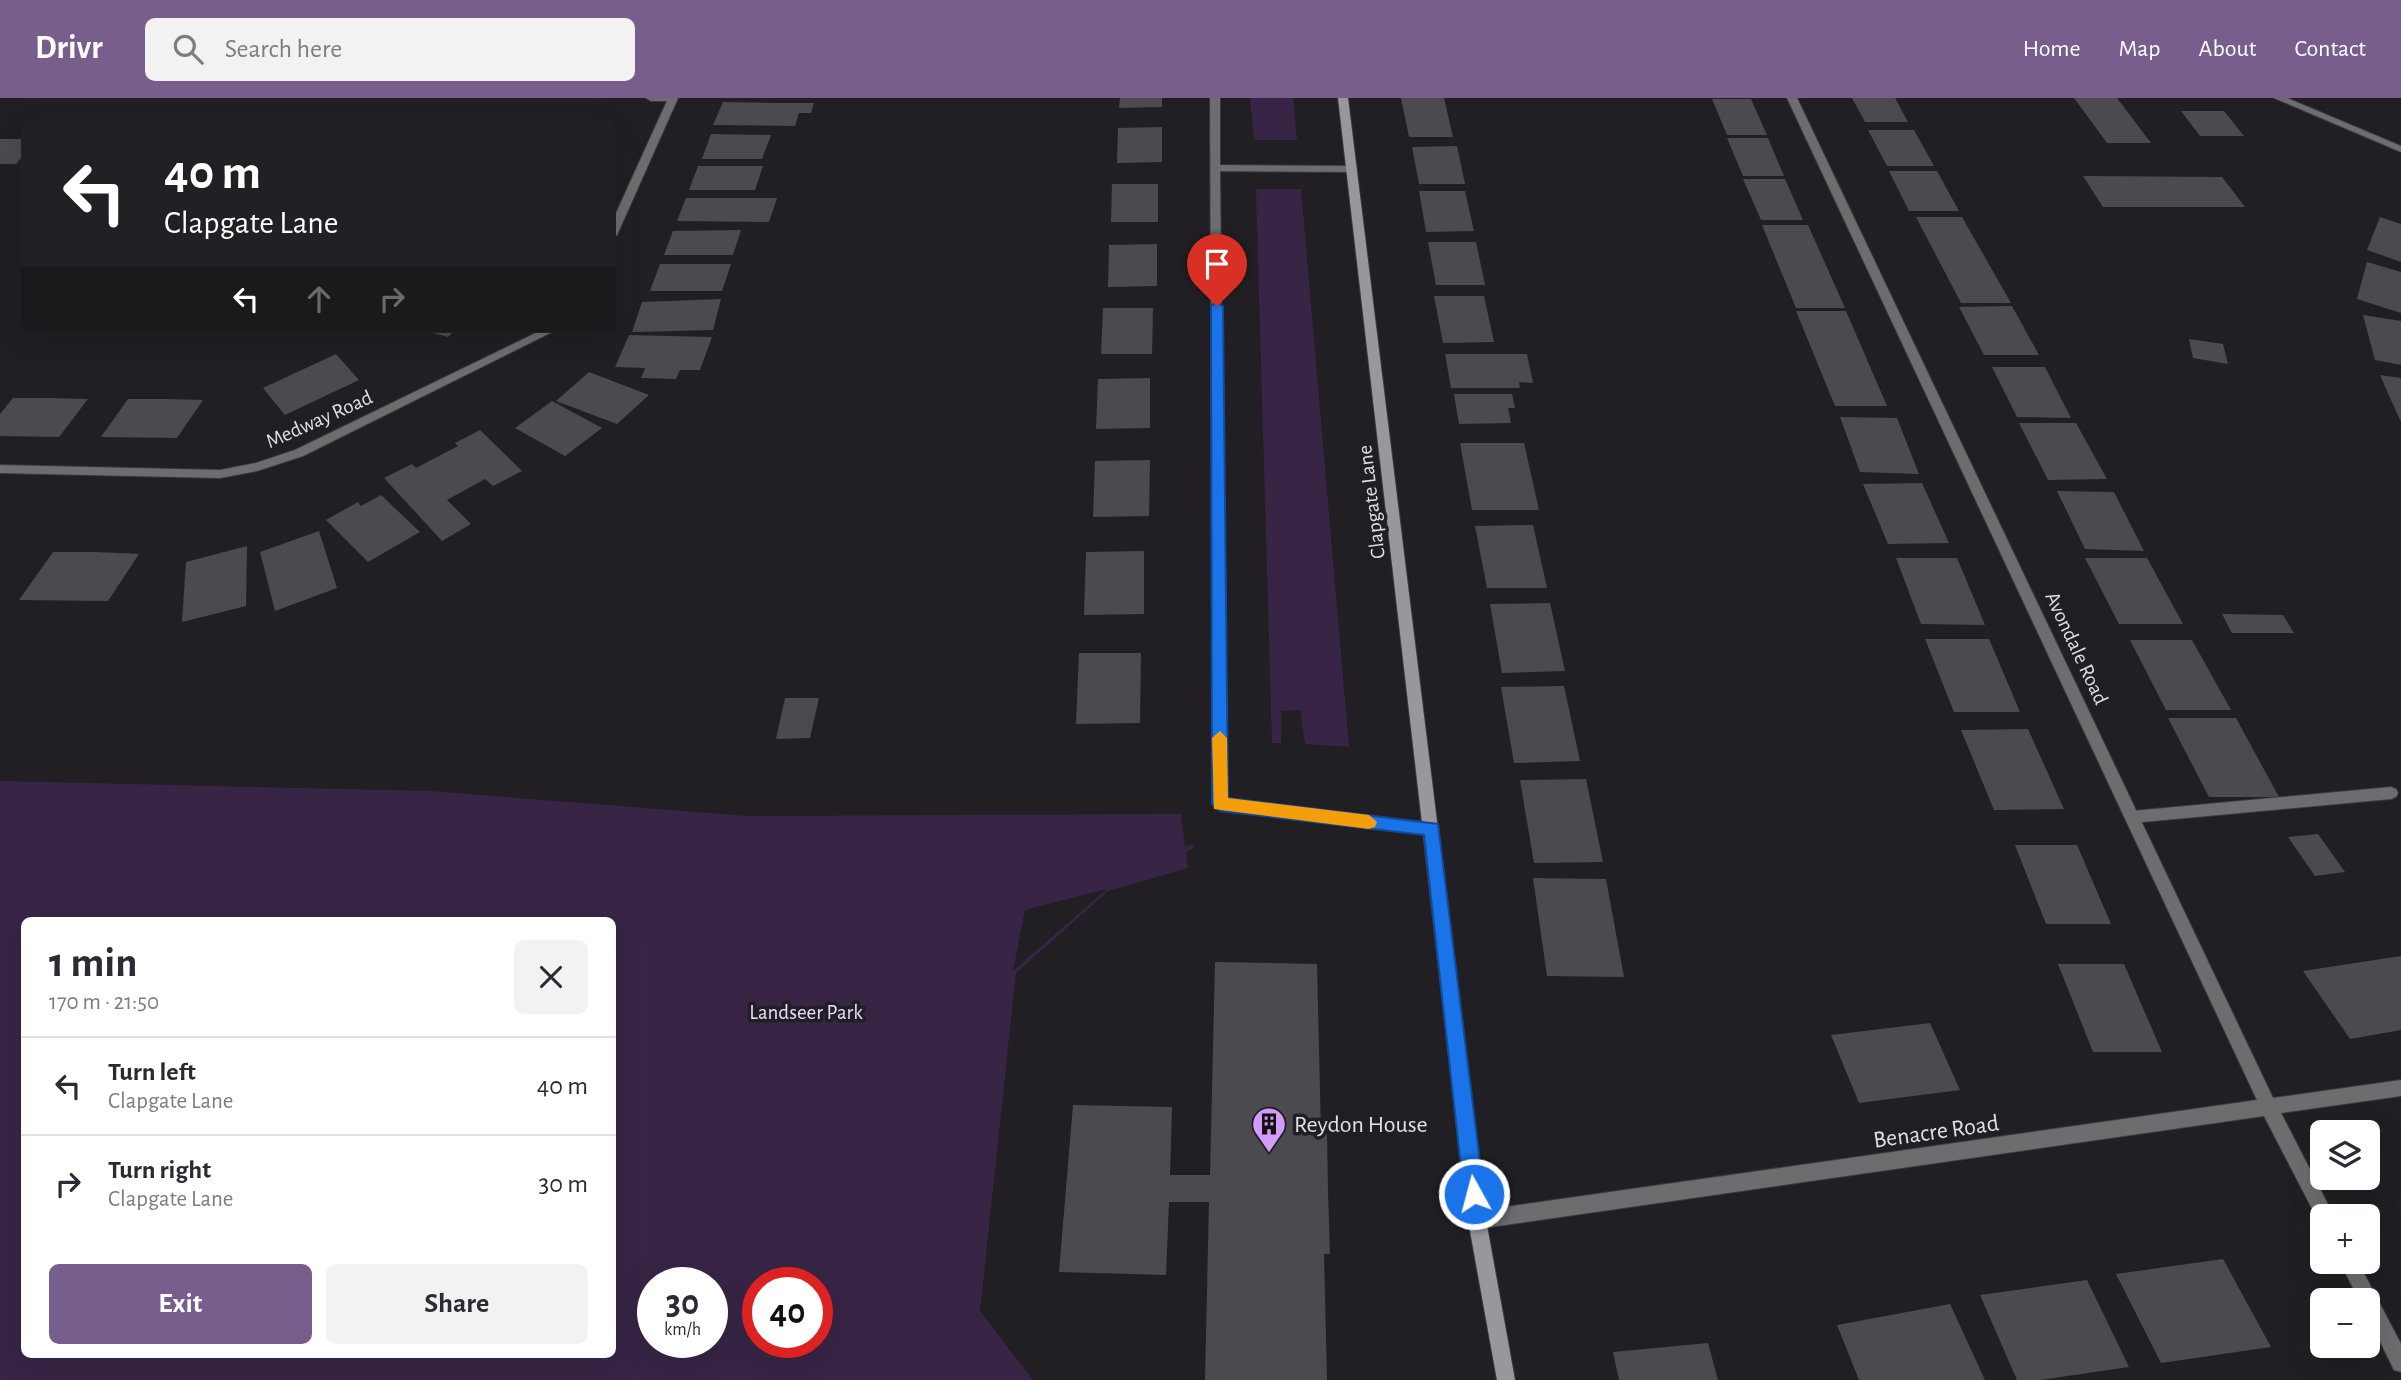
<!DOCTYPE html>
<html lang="en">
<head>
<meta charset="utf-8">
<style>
  :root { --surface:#fff; --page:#f2f2f3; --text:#2b2b33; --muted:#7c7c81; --line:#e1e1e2; --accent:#775e8d }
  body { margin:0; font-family:"Alegreya Sans",sans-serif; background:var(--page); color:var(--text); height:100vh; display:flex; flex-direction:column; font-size:26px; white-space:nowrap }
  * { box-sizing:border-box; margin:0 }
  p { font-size:23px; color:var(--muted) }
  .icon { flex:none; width:38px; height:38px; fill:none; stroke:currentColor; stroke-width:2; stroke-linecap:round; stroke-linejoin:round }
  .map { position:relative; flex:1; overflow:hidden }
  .drawer { position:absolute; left:21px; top:819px; width:595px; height:441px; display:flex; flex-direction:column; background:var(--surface); border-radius:10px; box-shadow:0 7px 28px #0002 }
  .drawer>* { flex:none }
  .banner { position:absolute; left:21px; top:21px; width:595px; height:214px; border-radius:10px; box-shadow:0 7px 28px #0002; background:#202124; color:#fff; overflow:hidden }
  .fabs { position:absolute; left:2310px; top:1022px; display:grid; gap:14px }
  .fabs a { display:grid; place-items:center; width:70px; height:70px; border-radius:10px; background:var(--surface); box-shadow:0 7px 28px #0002; font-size:35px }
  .speed { position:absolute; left:637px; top:1169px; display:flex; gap:14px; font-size:35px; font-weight:700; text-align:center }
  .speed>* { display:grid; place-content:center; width:91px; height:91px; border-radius:50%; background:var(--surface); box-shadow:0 7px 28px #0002; line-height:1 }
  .speed small { font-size:18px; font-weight:400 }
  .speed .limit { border:10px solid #d22; background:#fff; color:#111 }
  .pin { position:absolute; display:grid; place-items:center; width:60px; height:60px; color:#fff; margin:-72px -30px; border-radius:50% 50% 50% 0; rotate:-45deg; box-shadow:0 0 7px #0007 }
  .pin .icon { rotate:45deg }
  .me { position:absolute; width:77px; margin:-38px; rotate:353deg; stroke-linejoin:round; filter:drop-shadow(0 0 5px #0008) }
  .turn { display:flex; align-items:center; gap:24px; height:147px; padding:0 28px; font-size:32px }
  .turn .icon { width:91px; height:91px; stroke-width:2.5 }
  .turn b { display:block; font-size:49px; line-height:60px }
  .lanes { display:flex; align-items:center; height:66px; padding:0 28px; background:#0003; justify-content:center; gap:35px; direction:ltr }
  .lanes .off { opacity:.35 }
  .round { display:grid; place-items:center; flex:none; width:74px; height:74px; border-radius:10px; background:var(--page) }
  .overview { display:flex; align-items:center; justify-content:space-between; height:119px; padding:0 28px }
  h1 { font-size:42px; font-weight:700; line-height:52px }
  .button { display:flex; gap:14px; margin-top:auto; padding:14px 28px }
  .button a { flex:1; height:80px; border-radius:10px; background:var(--accent); color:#fff; font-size:28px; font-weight:700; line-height:80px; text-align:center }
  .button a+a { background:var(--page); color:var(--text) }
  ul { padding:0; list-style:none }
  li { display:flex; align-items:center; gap:21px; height:98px; padding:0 28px; border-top:2px solid var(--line) }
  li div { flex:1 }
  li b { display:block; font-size:26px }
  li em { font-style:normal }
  header { display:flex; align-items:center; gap:42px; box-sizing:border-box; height:98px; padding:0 35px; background:var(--accent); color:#fff }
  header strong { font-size:33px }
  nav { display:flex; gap:38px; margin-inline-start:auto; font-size:24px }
  .search { width:490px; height:63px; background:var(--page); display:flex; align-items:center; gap:18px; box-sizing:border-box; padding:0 24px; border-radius:10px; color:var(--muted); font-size:26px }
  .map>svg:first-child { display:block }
</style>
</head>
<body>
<header>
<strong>Drivr</strong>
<div class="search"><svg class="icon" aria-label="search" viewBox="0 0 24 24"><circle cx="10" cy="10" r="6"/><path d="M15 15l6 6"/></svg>Search here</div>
<nav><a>Home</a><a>Map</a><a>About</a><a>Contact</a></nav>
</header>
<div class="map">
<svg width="2401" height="1282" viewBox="0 0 2401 1282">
  <rect width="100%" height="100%" fill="#211f23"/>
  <path fill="#382546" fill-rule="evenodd" d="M1250 0H1293L1297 42H1254Z
    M1256 91H1301L1349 649 1305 646 1300 612 1281 613V645H1272Z
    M0 683 429 693 747 718 1181 716 1185 749 1193 746 1194 750 1186 754 1188 770 1108 793 1016 875 980 1213 1033 1282H0ZM1106 791V792L1013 873 1025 812ZM24 822H612V1256H24ZM653 1185H712V1244H653ZM758 1185H817V1244H758Z"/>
  <path fill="#4d4a4f" d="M1120 0H1162V9L1119 10Z
    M1401 0H1444L1453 39H1409Z
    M1852 0H1895L1908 24H1865Z
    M2074 0H2117L2151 45H2107Z
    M1712 1H1751L1767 37H1727Z
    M723 4 781 5H814L811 15H799L795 28 713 27Z
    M2181 13H2224L2244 38H2200Z
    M1162 29V64L1117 65 1118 30Z
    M1868 32H1914L1934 68H1887Z
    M711 36 771 37 762 61H702Z
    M1727 40H1768L1784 78H1743Z
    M0 41H24V57L16 66H0Z
    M1457 48 1465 86H1419L1412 49Z
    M698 68H763L755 92H689Z
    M1889 73H1937L1959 113H1909Z
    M2083 78 2222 79 2245 109H2103Z
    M1743 81H1785L1803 122H1761Z
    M1112 86H1158V124H1111Z
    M1419 93H1465L1474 133 1426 134Z
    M686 100H777L769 124 677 123Z
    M1916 119H1962L2011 205H1961Z
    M2380 119 2401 126V164L2367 152Z
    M1762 127H1808L1845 210H1796Z
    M741 132 733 157H664L673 133Z
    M1428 144H1476L1485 187H1436Z
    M1157 146V188L1108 189 1109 147Z
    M2367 164 2401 174V215L2357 201Z
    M660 166H731L722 193H650Z
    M1434 198H1484L1494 244 1443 245Z
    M721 201 713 232 632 234 642 204Z
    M2012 208 2039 257H1984L1959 209Z
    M1103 210H1153L1152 256H1101Z
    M1796 213H1846L1887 308H1835Z
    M2363 217 2401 223V267L2375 262Z
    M419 231H456L448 239Z
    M629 237 712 239 700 272H680L676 281 641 280 645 270 615 269Z
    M2189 241 2223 246 2228 266 2193 260Z
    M336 256 359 282 285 317 263 290Z
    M1445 256H1527L1533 285 1519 284 1520 290H1451Z
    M1992 269H2045L2071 320 2017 319Z
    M589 274 649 297 617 326 556 303Z
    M2380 277 2401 280V324L2391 302Z
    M1150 280V330L1096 331 1098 281Z
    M1454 296H1512L1515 310H1508L1511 325 1459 326Z
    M13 300H50L88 301 59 339 0 338V316Z
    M128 301H166L203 302 177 340 101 339Z
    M552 303 602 330 565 358 515 330Z
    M1840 319 1897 320 1919 376 1860 374Z
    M2019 325H2076L2107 381 2048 382Z
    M480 332 522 373 493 388 485 381 447 402 471 426 442 443 384 380 412 366 416 370 458 348 455 345Z
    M1460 345H1524L1539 412H1472Z
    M1150 362 1149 418 1093 419 1095 363Z
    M1922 385 1949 445 1888 446 1863 386Z
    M2057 393 2114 394 2144 453 2085 451Z
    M381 397 420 434 368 464 326 422 358 404 361 408Z
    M1533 427 1547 490H1487L1475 428Z
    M319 433 337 490 275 513 260 454Z
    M247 448 246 508 182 524 186 464Z
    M1144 453V516L1084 517 1086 454Z
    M53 454H96L139 456 108 503 19 502Z
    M1896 460H1957L1985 527 1921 526Z
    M2085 460H2147L2183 526H2119Z
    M1550 505 1565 573 1502 575 1490 506Z
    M2222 516 2283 517 2294 535H2232Z
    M1925 541H1989L2020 614H1954Z
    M2130 542H2192L2231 612H2166Z
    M1079 555H1141L1140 625 1076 626Z
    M1564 588 1580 663 1514 665 1501 589Z
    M785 600H819L810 640 776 641Z
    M2168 620H2236L2279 699H2209Z
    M2028 631 2064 711 1994 712 1961 632Z
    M1586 681 1603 764 1534 765 1520 682Z
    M2318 736 2345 774 2315 778 2288 739Z
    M2015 747H2077L2111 826H2046Z
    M1533 780 1606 781 1624 879 1547 878Z
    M2401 858V932L2350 941 2303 873Z
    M1215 864 1317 866 1321 1035 1327 1036 1328 1094 1330 1156H1324L1327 1282H1205L1209 1104H1169L1166 1177 1059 1174 1073 1007 1172 1009 1170 1077H1210Z
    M2058 866H2124L2162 954H2093Z
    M1930 925 1960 992 1859 1005 1831 937Z
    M2223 1161 2271 1249 2161 1265 2116 1176Z
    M2087 1182 2129 1269 2040 1282H2017L1980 1197Z
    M1950 1206 1985 1282H1859L1837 1227Z
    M1708 1245 1718 1282H1619L1613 1254Z"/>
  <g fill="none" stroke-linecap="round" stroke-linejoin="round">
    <g stroke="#3c3a3e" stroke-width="2">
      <path id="lane" d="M2391 689 2396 691 2398 695 2396 699 2391 701 2132 725 2127 723 2125 719 2127 715 2132 713Z"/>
    </g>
    <g stroke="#3c3a3e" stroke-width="2">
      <path id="street" d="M646 0H678L617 137 612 140V124L667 3H651Z
        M1210 0H1220V67L1352 68 1357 71 1352 74 1220 73 1227 701 1432 725 1437 727 1439 731 1437 735 1432 737 1220 712 1215 710 1213 706Z
        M1787 0H1797L2273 1000 2401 982V998L2281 1015 2334 1118H2322V1126L2319 1124 2264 1018 1477 1131 1471 1128 1468 1122 1471 1116 1477 1113 2257 1002Z
        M2274 0H2287L2401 48V54Z
        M544 231H558L303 358 257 373 220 380 0 375V367L220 372 256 365 295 352Z
        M2340 1164H2358L2401 1246V1274L2394 1272 2368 1219V1202H2359Z"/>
    </g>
    <g stroke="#3c3a3e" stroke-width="2">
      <path id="secondary" d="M1338 0H1348L1486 1122 1515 1282H1497L1468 1122Z"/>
    </g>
    <use href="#lane" fill="#6d6c6e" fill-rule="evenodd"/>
    <use href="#street" fill="#6d6c6e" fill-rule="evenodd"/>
    <use href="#secondary" fill="#99979b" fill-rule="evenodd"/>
  </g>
  <path fill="#1a73e8" stroke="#114b97" stroke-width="2" d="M1217 204 1223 208 1228 700 1438 726 1484 1096 1481 1103 1474 1106 1467 1103 1464 1096 1424 737 1220 713 1212 706 1211 208Z"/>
  <path fill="#f59e0b" d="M1220 633 1227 640 1228 700 1369 717 1377 724 1375 729 1369 731 1214 711 1212 640Z"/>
  <defs>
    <g id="building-pin" transform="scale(1.75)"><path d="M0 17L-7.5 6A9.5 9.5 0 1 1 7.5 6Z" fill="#d39cfc" stroke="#211f23"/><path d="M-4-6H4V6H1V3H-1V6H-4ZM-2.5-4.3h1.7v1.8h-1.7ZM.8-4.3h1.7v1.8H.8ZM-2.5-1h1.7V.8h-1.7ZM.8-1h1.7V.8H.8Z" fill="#111"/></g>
  </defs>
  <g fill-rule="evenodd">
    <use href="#building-pin" x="1269" y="1026"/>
  </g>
  <g text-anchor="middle" stroke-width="7" stroke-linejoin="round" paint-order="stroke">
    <g font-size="21" fill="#e1e0e3" stroke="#211f23">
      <text transform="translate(319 321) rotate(-24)" y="7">Medway Road</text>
      <text transform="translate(1371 404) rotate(-97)" y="7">Clapgate Lane</text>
      <text transform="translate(2077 550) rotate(65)" y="7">Avondale Road</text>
    </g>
    <g font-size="21" fill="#eddbfc" stroke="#211f23">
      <text x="806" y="921">Landseer Park</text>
    </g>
    <g font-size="24" fill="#e1e0e3" stroke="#211f23" text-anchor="start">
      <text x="1294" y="1034">Reydon House</text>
    </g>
    <g font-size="24" fill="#e1e0e3" stroke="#211f23">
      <text transform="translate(1936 1033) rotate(-8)" y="8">Benacre Road</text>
    </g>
  </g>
</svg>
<div class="fabs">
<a><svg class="icon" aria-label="layers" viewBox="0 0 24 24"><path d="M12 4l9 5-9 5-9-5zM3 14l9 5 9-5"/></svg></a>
<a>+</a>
<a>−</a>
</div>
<div class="speed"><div>30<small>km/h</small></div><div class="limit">40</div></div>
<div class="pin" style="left:1217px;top:208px;background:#d93025"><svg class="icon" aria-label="arrive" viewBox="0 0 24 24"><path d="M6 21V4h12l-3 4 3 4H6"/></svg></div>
<svg class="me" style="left:1474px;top:1096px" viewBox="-20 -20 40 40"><circle r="17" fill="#1a73e8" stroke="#fff" stroke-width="3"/><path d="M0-11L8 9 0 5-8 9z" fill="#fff"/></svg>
<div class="banner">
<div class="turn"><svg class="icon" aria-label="left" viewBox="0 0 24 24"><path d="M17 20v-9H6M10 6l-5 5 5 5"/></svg><div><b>40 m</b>Clapgate Lane</div></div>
<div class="lanes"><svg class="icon" aria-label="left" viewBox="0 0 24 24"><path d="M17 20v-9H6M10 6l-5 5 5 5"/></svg><svg class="icon off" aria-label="ahead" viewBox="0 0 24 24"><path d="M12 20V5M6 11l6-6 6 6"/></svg><svg class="icon off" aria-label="right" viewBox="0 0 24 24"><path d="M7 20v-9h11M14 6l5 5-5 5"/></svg></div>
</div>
<section class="drawer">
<div class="overview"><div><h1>1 min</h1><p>170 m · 21:50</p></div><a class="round"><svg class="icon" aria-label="close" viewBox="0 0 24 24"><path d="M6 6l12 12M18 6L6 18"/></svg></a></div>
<ul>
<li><svg class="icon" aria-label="left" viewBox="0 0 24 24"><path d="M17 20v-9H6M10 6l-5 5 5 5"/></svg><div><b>Turn left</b><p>Clapgate Lane</p></div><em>40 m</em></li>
<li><svg class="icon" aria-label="right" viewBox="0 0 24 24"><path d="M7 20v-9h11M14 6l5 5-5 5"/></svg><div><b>Turn right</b><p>Clapgate Lane</p></div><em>30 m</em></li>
</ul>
<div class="button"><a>Exit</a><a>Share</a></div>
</section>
</div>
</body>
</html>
